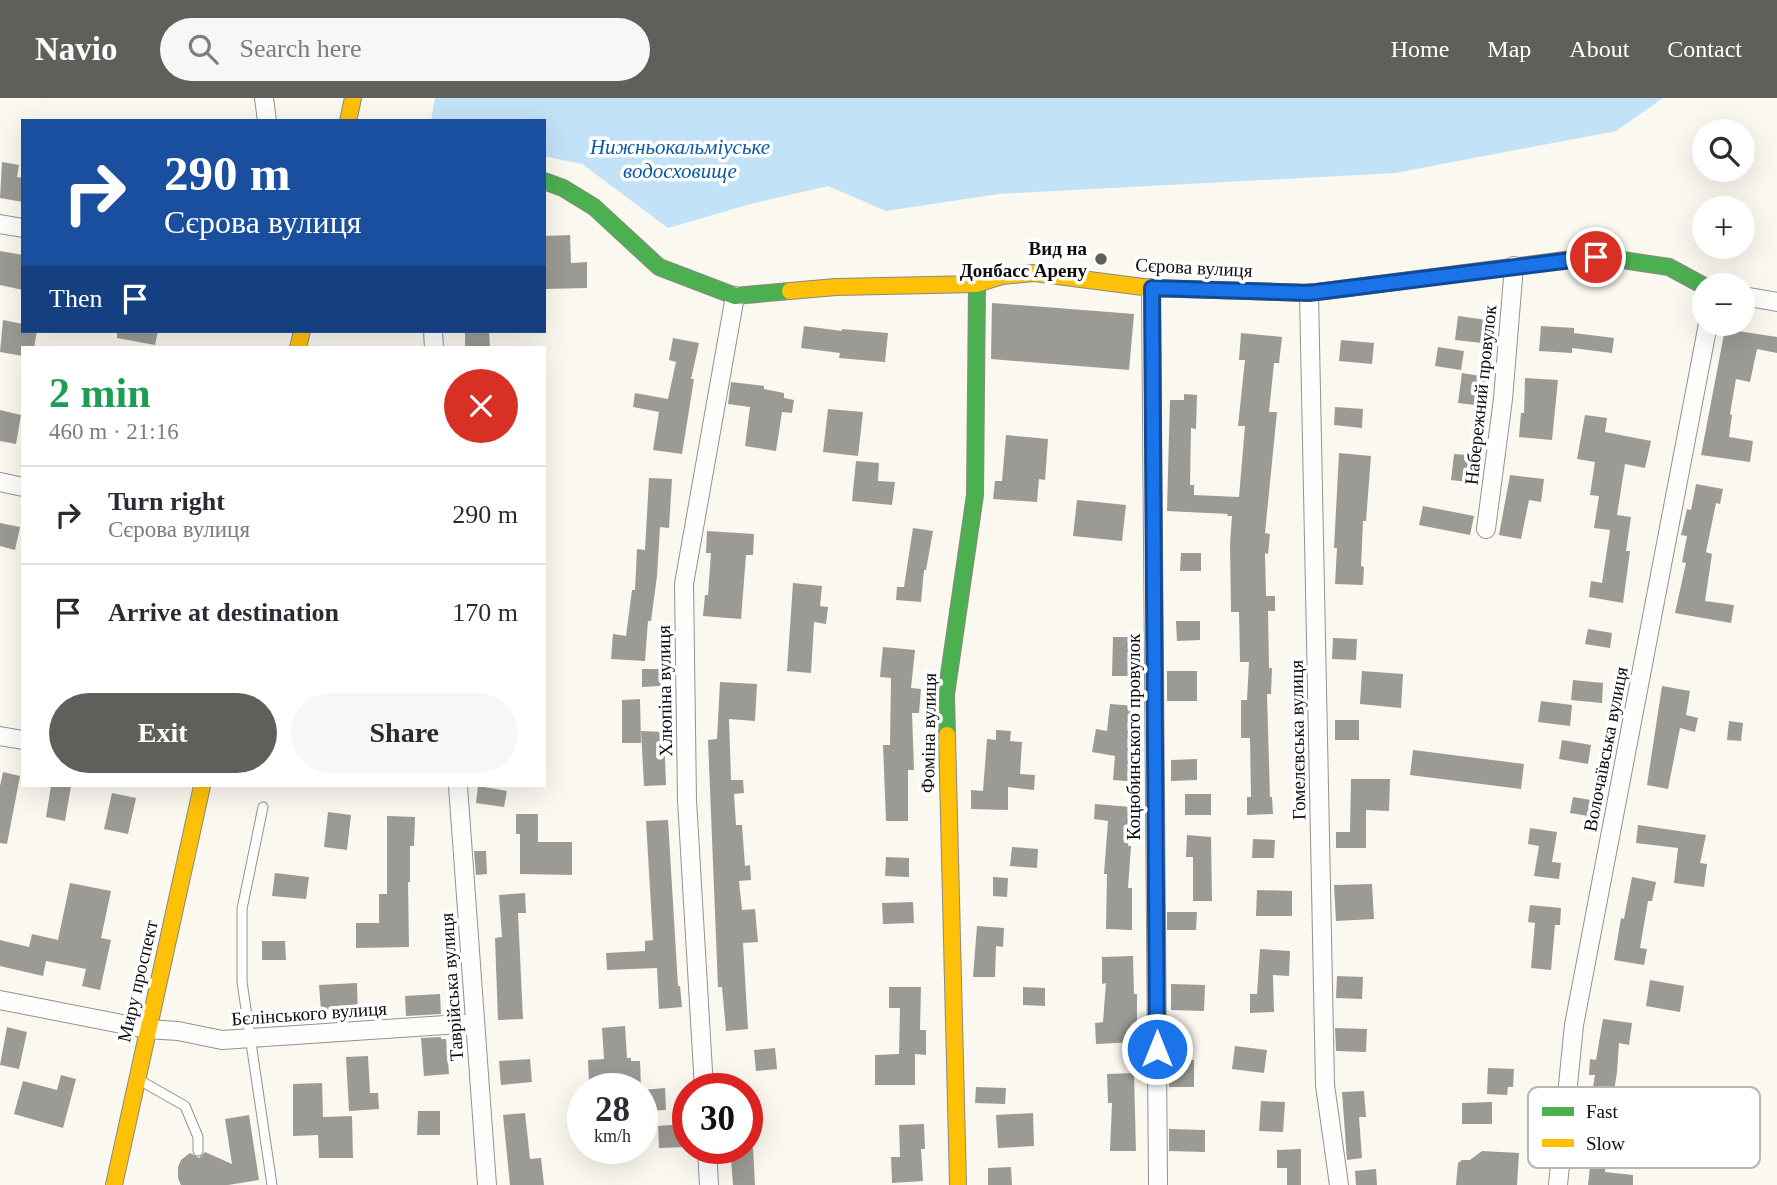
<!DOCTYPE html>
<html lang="en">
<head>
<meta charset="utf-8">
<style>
  :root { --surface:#fff; --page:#f7f7f7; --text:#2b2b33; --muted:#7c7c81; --line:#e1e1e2; --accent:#5f5f5b }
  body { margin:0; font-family:"Times New Roman",serif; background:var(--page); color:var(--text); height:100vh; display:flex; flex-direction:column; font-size:26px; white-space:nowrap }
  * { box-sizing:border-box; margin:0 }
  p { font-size:23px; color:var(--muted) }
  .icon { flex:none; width:38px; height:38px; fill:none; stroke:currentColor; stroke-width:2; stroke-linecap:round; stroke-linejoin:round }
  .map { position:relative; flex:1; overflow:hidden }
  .drawer { position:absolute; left:21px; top:248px; width:525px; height:441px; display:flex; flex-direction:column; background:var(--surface); border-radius:0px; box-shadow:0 7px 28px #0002 }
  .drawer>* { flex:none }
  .guide { position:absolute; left:21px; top:21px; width:525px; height:214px; border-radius:0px; box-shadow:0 7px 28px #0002; background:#1a4fa0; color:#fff; overflow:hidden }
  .controls { position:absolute; left:1692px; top:21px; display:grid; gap:14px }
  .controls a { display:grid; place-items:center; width:63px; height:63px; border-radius:50%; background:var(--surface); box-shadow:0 7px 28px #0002; font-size:35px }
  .speed { position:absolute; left:567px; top:975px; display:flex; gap:14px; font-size:35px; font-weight:700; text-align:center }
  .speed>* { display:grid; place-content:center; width:91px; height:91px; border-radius:50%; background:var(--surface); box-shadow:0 7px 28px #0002; line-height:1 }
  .speed small { font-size:18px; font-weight:400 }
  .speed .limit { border:10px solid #d22; background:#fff; color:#111 }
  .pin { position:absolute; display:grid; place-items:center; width:60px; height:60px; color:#fff; margin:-30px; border:4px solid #fff; border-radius:50%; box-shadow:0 2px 7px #0007 }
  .me { position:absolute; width:77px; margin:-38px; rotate:0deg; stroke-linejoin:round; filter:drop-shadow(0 0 5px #0008) }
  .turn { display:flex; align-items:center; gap:24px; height:147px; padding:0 28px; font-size:32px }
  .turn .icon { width:91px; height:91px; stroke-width:2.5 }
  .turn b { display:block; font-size:49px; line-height:60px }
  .then { display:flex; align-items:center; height:66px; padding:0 28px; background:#0003; gap:14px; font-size:26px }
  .round { display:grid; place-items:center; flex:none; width:74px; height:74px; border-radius:37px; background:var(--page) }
  .overview { display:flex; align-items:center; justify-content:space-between; height:119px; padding:0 28px }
  h1 { font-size:42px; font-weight:700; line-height:52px; color:#1e9e55 }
  .action { display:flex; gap:14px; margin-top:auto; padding:14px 28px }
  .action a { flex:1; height:80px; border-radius:42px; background:var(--accent); color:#fff; font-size:28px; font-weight:700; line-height:80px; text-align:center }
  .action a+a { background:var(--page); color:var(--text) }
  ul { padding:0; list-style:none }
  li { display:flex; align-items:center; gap:21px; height:98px; padding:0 28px; border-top:2px solid var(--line) }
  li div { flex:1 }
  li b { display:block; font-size:26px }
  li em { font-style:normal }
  header { display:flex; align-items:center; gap:42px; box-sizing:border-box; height:98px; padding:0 35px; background:var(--accent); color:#fff }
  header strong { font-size:33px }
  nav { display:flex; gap:38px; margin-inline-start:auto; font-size:24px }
  .search { width:490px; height:63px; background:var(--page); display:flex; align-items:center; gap:18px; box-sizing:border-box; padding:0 24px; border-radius:38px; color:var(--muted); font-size:26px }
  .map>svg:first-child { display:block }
</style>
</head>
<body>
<header>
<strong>Navio</strong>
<div class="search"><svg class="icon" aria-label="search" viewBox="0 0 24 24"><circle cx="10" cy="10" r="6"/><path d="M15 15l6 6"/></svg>Search here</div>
<nav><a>Home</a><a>Map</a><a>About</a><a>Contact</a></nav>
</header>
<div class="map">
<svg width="1777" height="1087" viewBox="0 0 1777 1087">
  <rect width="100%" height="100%" fill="#faf8ef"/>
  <path fill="#c2e2f7" d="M435 0H1663L1616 33 1395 75 999 96 886 113 828 88 754 105 668 130 582 66 544 58V23H431Z"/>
  <path fill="#9c9a95" d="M2 64 19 67 17 79 23 80V104L0 100Z
    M570 137 571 165 587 164V190L544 191V138Z
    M0 153 23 157V192L0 187Z
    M992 205 1134 216 1129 272 991 261Z
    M1458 218 1494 223 1491 246 1455 242Z
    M3 222 23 226V233H37L34 250H23V258L0 254Z
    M804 228 842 233V231L888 235 885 264 839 260 840 255 801 250Z
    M1541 228 1574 230V235L1614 240 1612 255 1572 250V255L1539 253Z
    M1725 231 1777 239V255L1757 251 1750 284 1736 281 1730 316 1732 317 1729 339 1753 343 1750 364 1701 357Z
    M117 233H158L155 247 117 240Z
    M465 233H489L490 250H465Z
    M1241 235 1282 239 1279 265H1274L1269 314H1277L1265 435 1270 436 1268 456 1265 455 1266 498H1275V513H1268L1269 570H1272L1271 596H1267L1270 699H1272L1273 716 1247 717V699H1251L1250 640H1241V602H1247L1249 564H1240L1239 514H1231L1230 446 1232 418H1227L1228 416 1167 413 1170 302H1184V296L1197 297 1196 331 1191 330 1190 387H1194V397L1239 399 1245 328H1238L1245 262H1239Z
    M673 240 699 245 691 281H694L682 356 653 352 659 314 633 309 635 295 668 301 676 264 669 262Z
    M1341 242 1374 245 1372 266 1339 263Z
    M1438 249 1464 253 1461 272 1435 268Z
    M1462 275 1487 279 1483 308 1458 305Z
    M1525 280 1558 282 1552 342 1519 339 1521 315H1524Z
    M731 284 764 288V291L784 295V300L794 302 792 315 782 314 776 353 745 348 750 309 728 306Z
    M1335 309 1363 311 1362 330 1334 327Z
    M828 311 863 314 858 358 823 354Z
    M0 312 21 317 16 346 0 343Z
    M1585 317 1607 320 1605 334 1651 343 1645 370 1625 366 1617 417 1631 419 1626 453H1630L1623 505 1589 499 1591 483 1602 485 1610 432 1594 430 1599 398 1590 397 1595 364 1577 361Z
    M1006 337 1048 341 1045 382 1039 381 1037 404 993 401 995 383H1002Z
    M1339 355 1371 358 1366 423H1363L1361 468 1364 469 1363 487 1335 486 1337 450H1334Z
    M1454 356 1471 357 1468 384 1451 382Z
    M856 363 879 365 878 383 895 384 892 407 852 403Z
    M1510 377 1544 381 1541 404 1529 402 1521 441 1499 437Z
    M649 380 672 381 669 430 660 429 657 478 651 523H648L645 563 611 561 613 536 626 538 632 492H635L637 451 645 452Z
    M1696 386 1723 391 1720 406 1716 405 1706 454 1712 456 1705 503 1734 507 1731 525 1675 515 1686 465 1682 464 1687 438 1681 437 1687 411 1691 412Z
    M1077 402 1126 407 1122 443 1073 438Z
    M1423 408 1474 418 1470 437 1419 427Z
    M0 425 20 429 15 452 0 448Z
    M913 430 933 433 926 472H924L921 504 896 502 897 489H904Z
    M707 433 754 436 753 457H746L741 521 703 518 705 497H708L711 455H706Z
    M1181 455H1201V473H1180Z
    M793 485 822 488 820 508 828 509 826 526 814 524 811 575 787 573Z
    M1176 523H1200V542L1177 543Z
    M1588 531 1612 535 1610 550 1585 546Z
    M1113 539H1129V578H1112Z
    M1333 540 1357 541 1356 562 1332 561Z
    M883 549 915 552 911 590 921 591 919 615H912L914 672H908V723H886L883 647H890L891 580 880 579Z
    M642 571H661V588L642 589Z
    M1167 573H1197V603H1167Z
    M1362 573 1403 576 1401 610 1360 606Z
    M1573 582 1603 585 1602 605 1571 602Z
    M720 584 757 586 755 623 729 621 731 682H743L744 695 734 696 736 727H742L745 768 750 767 751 782 739 783 742 812 755 811 758 844 743 845 748 931 726 933 722 889H718L708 642 717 641Z
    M1662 588 1690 593 1686 617 1698 620 1695 634 1680 630 1668 691 1647 687Z
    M640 601 641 645H622V602Z
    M1541 603 1572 607 1570 628 1538 624Z
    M1110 606 1135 608 1132 657 1143 658 1141 684 1113 682 1115 658 1092 654 1096 631 1107 633Z
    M1335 622H1359V642H1335Z
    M1729 623 1743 625 1741 643 1727 642Z
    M996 632 1011 633 1010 643 1022 644 1020 676 1035 677 1034 692 1008 689V712L971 711V692L983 693 987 641 996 642Z
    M641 633 664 634 666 687 644 688Z
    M1562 642 1591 647 1588 666 1559 661Z
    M1413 652 1524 666 1521 691 1410 677Z
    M1197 661V682L1171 683V662Z
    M3 674 20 678 7 746 0 745V688Z
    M1351 681H1390L1389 713 1366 712V750H1336V734H1350Z
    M51 688H71L65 723 46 719Z
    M478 688 507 693 504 709 476 705Z
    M112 695 136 700 128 736 104 731Z
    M1185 696H1211V717H1185Z
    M1573 699 1597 703 1595 719 1570 715Z
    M1095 706 1131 709 1128 748H1131L1128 790H1132V832L1106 831 1107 776H1104L1108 723 1094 721Z
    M328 714 351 717 347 752 324 749Z
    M516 716H538V744H572V777L520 776V736H516Z
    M387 718 415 719 414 748H410V784H408L409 849 356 850V825H379V796H387Z
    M668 722 678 888H680L682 909 659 911 657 870 607 872 606 855 645 853V843L653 842 646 723Z
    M1638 727 1706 737 1700 765 1707 766 1704 789 1674 785 1678 750 1636 745Z
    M1530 730 1557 734 1552 764 1561 765 1559 781 1534 778 1539 748 1528 746Z
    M1187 737 1211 739 1212 803H1193V759H1186Z
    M1253 741 1275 742 1274 760H1252Z
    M1012 749 1038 751 1037 770 1010 768Z
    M474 753H486L487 776 476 777Z
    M886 759 909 760V779L885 778Z
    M275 775 309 779 306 801 272 798Z
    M993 779 1008 780 1007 799 993 798Z
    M1632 779 1656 784 1652 803H1648L1640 850 1647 851 1644 867 1614 862 1621 820 1624 821Z
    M70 785 111 793 101 840 111 842 100 892 82 888 86 871 46 863 43 878 0 868V842L29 849 32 836 58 842Z
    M1372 786 1374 821 1336 823 1334 787Z
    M1257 792 1292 793V818H1256Z
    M525 795 526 815H518L523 921 498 922 495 840 502 839 499 797Z
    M913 804 914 825 883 826 882 805Z
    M1530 807 1561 810 1560 827H1555L1551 872 1531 870 1535 825 1528 824Z
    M1167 814H1197L1196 832H1167Z
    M977 828 1004 830 1003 849 996 848 995 879H973Z
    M262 843H285L286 862H262Z
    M1260 851 1290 853 1289 878 1273 877 1274 914 1250 915V896H1257Z
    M1133 858 1134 896H1137V944L1096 946 1095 925 1103 924 1106 885 1102 886V859Z
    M1337 878 1363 879 1362 901 1336 900Z
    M1650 882 1684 888 1680 914 1646 908Z
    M357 885 358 916 343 917V911L321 912 319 887Z
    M1171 886 1205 887 1204 913 1171 912Z
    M889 889H921L920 932H926V957L915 956V987H875V957L899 956 900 910H889Z
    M1023 889 1045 890V908L1023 907Z
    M440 896 441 916 406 918 405 898Z
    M1603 921 1632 925 1629 947 1619 945 1617 974 1611 1013 1590 1009 1595 977H1589L1590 961 1596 962Z
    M625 928 627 960H631V963H640L641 990H604V983L589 984 588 962 604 961 602 930Z
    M7 929 27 934 19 971 0 967Z
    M1335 930 1367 931 1366 954 1336 953Z
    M441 939V941H446L449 976 424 978 421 940Z
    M1235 948 1267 952 1264 975 1232 971Z
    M775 950 777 971 756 973 754 952Z
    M368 958 370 995H378L379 1011 349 1013 346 959Z
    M530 961 532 984 501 987 499 963Z
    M1170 961 1194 962V989H1169Z
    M1488 970 1514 971 1513 989H1508L1507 997 1487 996Z
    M1134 975 1136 1053H1110L1112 1005H1108L1107 976Z
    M61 977 76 981 63 1030 14 1016 23 983 57 992Z
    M322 985 323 1019 352 1018 353 1060H319L318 1037 293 1038V986Z
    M976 989 1006 990 1005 1006 975 1005Z
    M665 990 666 1012 642 1013V992Z
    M1364 993 1366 1019H1359L1362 1060 1347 1062 1342 994Z
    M1261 1003 1285 1004 1283 1034 1259 1033Z
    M1492 1004V1026H1462V1005Z
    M418 1013H440V1037H417Z
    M525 1015 530 1061 541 1060 544 1087H510L503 1017Z
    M1033 1015 1034 1048 998 1050 996 1017Z
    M249 1017 259 1082 228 1087H181L178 1080V1069L181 1062 190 1055 199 1060 205 1054 232 1066 225 1021Z
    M684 1026 686 1049 659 1050 658 1028Z
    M924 1026 925 1051H921L923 1083 892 1085 891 1059H900L899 1027Z
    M1169 1031 1205 1032V1054L1169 1053Z
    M1584 1036 1608 1038 1605 1074 1633 1077V1087H1588L1591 1059 1582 1058Z
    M730 1050H753L755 1087H733Z
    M1301 1051V1087H1287V1070H1277V1052Z
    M1482 1053 1519 1055 1517 1087H1456L1458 1065 1462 1062H1470Z
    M1011 1069 1012 1087H988V1070Z
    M1376 1071 1377 1087H1356L1355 1073Z"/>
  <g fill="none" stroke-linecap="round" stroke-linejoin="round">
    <g stroke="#93928e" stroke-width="11">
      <path id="lane" d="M263 709 242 811V884L272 1087
        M141 983 185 1008 198 1039V1053"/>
    </g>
    <g stroke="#93928e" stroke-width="20">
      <path id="street" d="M264 0 267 23
        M0 126 23 130
        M1151 190 1158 1087
        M1309 195 1325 987 1339 1087
        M1743 198 1777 204
        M433 233 434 250
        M0 384 23 389
        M1486 431 1503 301 1514 168
        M0 638 23 642
        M458 688 487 1087
        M0 902 147 931 178 933 222 942 475 925
        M704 990 687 702 684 486 735 198
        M707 1050 709 1087
        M1558 1087 1574 927 1708 226"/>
    </g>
    <g stroke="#8a8985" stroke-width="18">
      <path id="fast" d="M544 83 563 90 594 109 659 169 735 198 790 193
        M1278 194 1309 195 1596 158 1669 169 1704 188
        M947 637 946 597 975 397 977 186"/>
    </g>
    <g stroke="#8a8985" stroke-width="18">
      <path id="slow" d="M348 23 353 0
        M790 193 836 189 977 186 1002 178 1034 175 1151 190 1278 194
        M298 250 302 233
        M947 637 958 1087
        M114 1087 202 688"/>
    </g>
    <use href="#lane" stroke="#fefefd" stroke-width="9"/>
    <use href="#street" stroke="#fefefd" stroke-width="18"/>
    <use href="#fast" stroke="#4caf50" stroke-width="16"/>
    <use href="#slow" stroke="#ffc107" stroke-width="16"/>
  </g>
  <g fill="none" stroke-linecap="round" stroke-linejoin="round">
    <g stroke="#114b97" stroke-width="18">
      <path id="route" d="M1157 951 1152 190 1309 195 1596 159"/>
    </g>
    <use href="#route" stroke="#1a73e8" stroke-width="12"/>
  </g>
  <circle fill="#5f5f5b" stroke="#fff" stroke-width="2.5" cx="1101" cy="161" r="7"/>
  <g text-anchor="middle" stroke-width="7" stroke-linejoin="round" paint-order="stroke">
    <g font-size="19" font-weight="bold" fill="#0c0c0c" stroke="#fff" text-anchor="end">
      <text x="1087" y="157">Вид на<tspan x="1087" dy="22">Донбасс Арену</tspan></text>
    </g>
    <g font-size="19" fill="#0c0c0c" stroke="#fff">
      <text transform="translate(1194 169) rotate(3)" y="7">Сєрова вулиця</text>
      <text transform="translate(1480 297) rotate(-84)" y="7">Набережний провулок</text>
      <text transform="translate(664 593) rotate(-91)" y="7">Хлюпіна вулиця</text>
      <text transform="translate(928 635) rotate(-89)" y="7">Фоміна вулиця</text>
      <text transform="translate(1133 639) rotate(-90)" y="7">Коцюбинського провулок</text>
      <text transform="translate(1297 642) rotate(-91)" y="7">Гомелєвська вулиця</text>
      <text transform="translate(1605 651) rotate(-79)" y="7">Волочаївська вулиця</text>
      <text transform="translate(137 883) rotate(-77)" y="7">Миру проспект</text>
      <text transform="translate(451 889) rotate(-94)" y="7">Таврійська вулиця</text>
      <text transform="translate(309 915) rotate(-4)" y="7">Бєлінського вулиця</text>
    </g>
    <g font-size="21" font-style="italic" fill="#0b59a7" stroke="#fff">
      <text x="680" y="56">Нижньокальміуське<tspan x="680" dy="24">водосховище</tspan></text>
    </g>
  </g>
  <rect x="1528" y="989" width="232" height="81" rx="10" fill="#fff" stroke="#b6b6b6" stroke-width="2"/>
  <rect x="1542" y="1009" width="32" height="9" fill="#4caf50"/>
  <rect x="1542" y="1041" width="32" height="8" fill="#ffc107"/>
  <g font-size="19" fill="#0c0c0c">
    <text x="1586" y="1020">Fast</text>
    <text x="1586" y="1052">Slow</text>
  </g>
</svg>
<div class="controls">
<a><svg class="icon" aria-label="search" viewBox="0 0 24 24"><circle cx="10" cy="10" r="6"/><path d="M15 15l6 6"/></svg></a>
<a>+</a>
<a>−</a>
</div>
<div class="speed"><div>28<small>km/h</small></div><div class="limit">30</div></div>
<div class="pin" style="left:1596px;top:159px;background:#d93025"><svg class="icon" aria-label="arrive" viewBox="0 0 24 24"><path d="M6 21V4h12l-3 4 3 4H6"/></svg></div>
<svg class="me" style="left:1157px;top:951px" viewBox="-20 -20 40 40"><circle r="17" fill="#1a73e8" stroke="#fff" stroke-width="3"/><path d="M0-11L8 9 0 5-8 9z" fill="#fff"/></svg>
<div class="guide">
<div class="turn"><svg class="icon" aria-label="right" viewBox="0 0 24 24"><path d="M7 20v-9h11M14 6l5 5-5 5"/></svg><div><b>290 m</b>Сєрова вулиця</div></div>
<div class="then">Then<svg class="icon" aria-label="arrive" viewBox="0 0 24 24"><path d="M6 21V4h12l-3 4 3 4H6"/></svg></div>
</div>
<section class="drawer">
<div class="overview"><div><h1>2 min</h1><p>460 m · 21:16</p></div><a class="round" style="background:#d93025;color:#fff"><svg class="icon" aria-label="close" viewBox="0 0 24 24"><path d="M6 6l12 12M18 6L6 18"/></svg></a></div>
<ul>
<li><svg class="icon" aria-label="right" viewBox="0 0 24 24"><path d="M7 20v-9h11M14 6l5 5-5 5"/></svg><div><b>Turn right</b><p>Сєрова вулиця</p></div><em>290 m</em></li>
<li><svg class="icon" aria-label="arrive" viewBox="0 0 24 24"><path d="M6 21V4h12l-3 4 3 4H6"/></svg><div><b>Arrive at destination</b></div><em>170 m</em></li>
</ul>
<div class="action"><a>Exit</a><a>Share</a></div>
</section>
</div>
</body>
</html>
